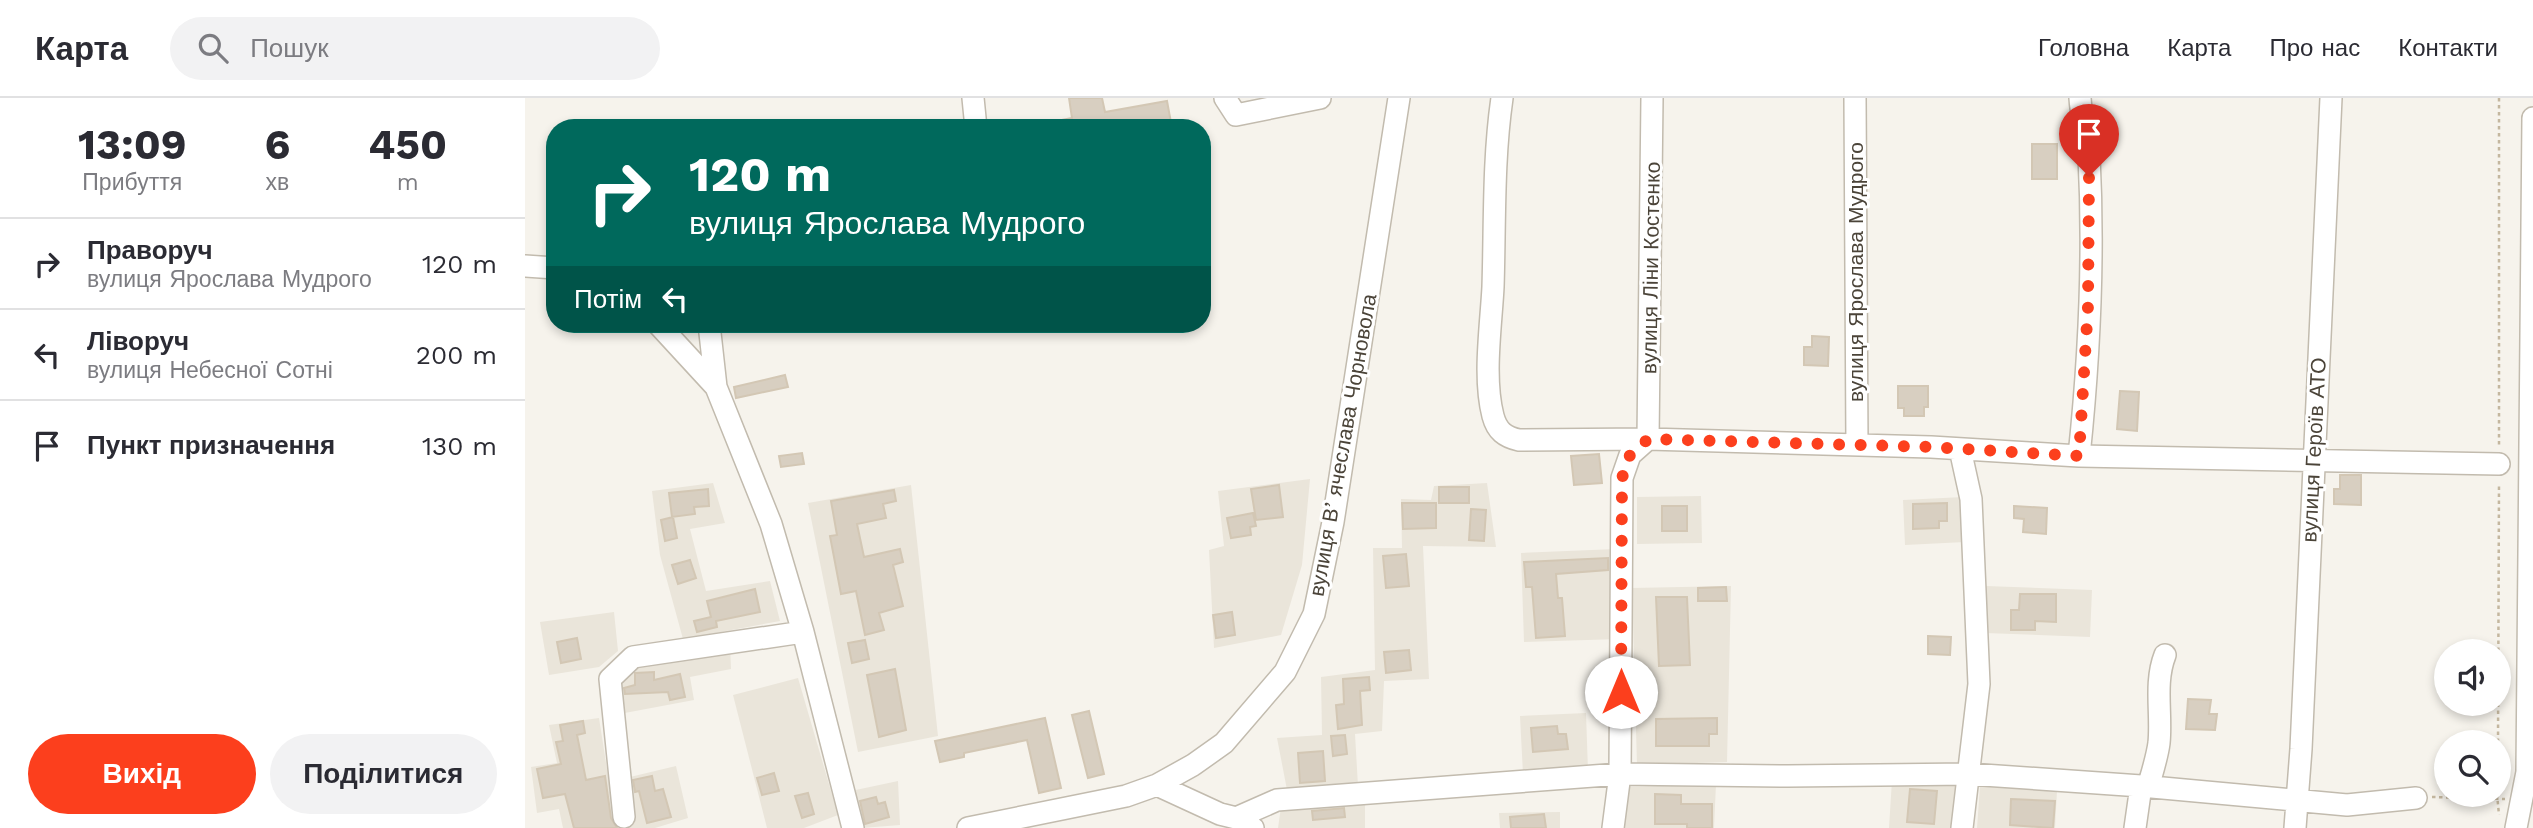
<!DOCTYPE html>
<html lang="uk">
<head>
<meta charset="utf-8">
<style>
  :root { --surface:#fff; --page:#f2f2f3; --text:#2b2b33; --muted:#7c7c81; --line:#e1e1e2; --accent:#fc3f1d }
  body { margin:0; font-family:"Work Sans",sans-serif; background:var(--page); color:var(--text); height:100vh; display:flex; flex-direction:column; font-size:26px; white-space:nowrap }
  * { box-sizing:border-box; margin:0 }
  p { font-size:23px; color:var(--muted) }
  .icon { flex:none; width:38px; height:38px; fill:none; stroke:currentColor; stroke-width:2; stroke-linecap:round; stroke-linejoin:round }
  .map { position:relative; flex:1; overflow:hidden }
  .sheet { display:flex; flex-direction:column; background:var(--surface); width:525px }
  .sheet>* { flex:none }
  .guide { position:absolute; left:21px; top:21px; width:665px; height:214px; border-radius:28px; box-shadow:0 4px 10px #0003; background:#00695c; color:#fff; overflow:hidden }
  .fabs { position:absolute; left:1909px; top:541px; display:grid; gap:14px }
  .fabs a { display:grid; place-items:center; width:77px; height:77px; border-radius:50%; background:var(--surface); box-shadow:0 4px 10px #0003; font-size:35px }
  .pin { position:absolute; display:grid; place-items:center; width:60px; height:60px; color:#fff; margin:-72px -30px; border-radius:50% 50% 50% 0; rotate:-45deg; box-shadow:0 0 7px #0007 }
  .pin .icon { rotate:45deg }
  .me { position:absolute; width:77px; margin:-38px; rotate:0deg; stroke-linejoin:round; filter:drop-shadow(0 0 5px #0008) }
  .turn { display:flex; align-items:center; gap:24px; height:147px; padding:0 28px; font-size:32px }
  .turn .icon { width:91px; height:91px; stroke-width:2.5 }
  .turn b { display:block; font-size:49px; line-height:60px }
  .then { display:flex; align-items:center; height:66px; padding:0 28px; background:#0003; gap:14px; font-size:26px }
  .eta { display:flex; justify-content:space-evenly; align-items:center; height:119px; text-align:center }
  .eta b { font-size:42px; font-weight:700; line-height:49px }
  .cta { display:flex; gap:14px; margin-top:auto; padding:14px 28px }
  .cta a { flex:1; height:80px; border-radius:42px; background:var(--accent); color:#fff; font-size:28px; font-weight:700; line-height:80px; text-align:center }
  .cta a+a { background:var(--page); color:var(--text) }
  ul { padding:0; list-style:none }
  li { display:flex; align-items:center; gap:21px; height:91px; padding:0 28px; border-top:2px solid var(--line) }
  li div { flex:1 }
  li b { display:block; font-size:26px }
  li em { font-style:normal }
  header { display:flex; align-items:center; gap:42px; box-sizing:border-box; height:98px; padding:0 35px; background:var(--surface); border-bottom:2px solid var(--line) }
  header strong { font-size:33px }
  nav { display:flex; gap:38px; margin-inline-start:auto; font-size:24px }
  .search { width:490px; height:63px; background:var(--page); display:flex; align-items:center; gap:18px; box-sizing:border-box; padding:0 24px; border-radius:38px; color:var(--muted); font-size:26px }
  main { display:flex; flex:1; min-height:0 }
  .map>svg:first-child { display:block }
</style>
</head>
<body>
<header>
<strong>Карта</strong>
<div class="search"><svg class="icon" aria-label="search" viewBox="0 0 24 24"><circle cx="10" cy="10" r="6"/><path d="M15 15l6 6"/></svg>Пошук</div>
<nav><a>Головна</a><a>Карта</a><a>Про нас</a><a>Контакти</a></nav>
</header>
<main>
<section class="sheet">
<div class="eta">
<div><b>13:09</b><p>Прибуття</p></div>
<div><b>6</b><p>хв</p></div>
<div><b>450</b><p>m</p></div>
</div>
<ul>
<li><svg class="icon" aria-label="right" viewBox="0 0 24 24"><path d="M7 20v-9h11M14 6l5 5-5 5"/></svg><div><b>Праворуч</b><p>вулиця Ярослава Мудрого</p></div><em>120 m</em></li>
<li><svg class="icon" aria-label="left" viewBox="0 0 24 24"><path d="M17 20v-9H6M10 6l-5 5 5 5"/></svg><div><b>Ліворуч</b><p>вулиця Небесної Сотні</p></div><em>200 m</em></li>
<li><svg class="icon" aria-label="arrive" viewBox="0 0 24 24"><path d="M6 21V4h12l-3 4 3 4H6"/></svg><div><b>Пункт призначення</b></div><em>130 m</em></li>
</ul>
<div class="cta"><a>Вихід</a><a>Поділитися</a></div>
</section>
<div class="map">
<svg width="2008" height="730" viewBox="0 0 2008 730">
  <rect width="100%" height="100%" fill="#f6f3ec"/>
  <path fill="#eae5da" d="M785 381 777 467 756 537 689 550 684 452 699 448 693 393Z
    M188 385 200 425 165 431 181 493 245 483 255 523 158 541 135 457 127 393Z
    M962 385 971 449 898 448 904 581 859 583 857 633 830 636 833 688 763 697 752 640 797 637 796 579 850 572 848 450H877L876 401 906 402 909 388Z
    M386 387 413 638 333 654 283 405Z
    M1176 398 1177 445 1112 446V399Z
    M1438 399 1440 444 1380 447 1378 402Z
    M1091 451 1094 541 999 544 996 455Z
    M1206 488 1202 664 1112 667 1107 490Z
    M1461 488 1567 492 1565 539 1460 535Z
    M89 514 93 553 74 569 24 577 15 524Z
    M205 546 206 571 165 579 169 602 89 617 85 574Z
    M273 580 313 717 279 730H242L208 597Z
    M1061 615 1063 673 998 676 995 618Z
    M74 620 84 684 151 668 163 720 130 730H38L34 711 12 715 6 669 32 665 24 627Z
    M1367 682 1437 686 1434 730H1364Z
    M373 683 375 727 337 730 326 693Z
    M1191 686 1189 730H1098L1103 689Z
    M1455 688 1532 693 1530 730H1452Z
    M840 703V730H753L756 709Z
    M1035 714V730H975L974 715Z"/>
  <path fill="#d8cfc1" stroke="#d3c7b4" stroke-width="2" d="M544 0H577L580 14 642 3 647 30H526V24L547 20Z
    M1507 46H1532V81H1507Z
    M1287 238 1304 239 1303 268 1279 267V249H1287Z
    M260 277 263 289 211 300 209 289Z
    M1373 288H1403V309H1399V318H1379V310H1373Z
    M1595 293 1614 294 1612 333 1592 331Z
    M277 355 279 366 256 369 254 358Z
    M1074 356 1077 385 1049 387 1046 358Z
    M1815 377H1836V407L1809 406V391H1815Z
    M754 387 758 419 731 422 726 391Z
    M914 389H944V405H914Z
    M183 391 184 408 169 409 170 416 147 419 144 395Z
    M369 392 371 403 358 406 361 420 332 426 339 459 375 451 378 464 368 467 378 508 354 515 359 532 340 537 331 493 316 496 305 438 312 437 306 403Z
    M877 405H911V430L878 431Z
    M1422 405V423H1414V430L1388 431V406Z
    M1137 408H1162V433H1137Z
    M1489 408 1522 410 1521 436 1498 434 1499 421 1489 420Z
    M946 411 961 412 959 443 944 442Z
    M728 415 731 428 725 429 726 437 706 440 702 420Z
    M148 419 152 440 140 443 136 422Z
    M881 456 884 488 861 490 858 458Z
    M1083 460V472L1031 476 1033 500H1037L1040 538 1011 540 1007 489H1001L999 464Z
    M165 462 171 480 153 486 147 467Z
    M1201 489 1202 503H1173V490Z
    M230 491 235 514 191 523 192 529 172 534 169 523 186 519 182 503Z
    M1495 496H1531V524L1510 523V532H1486V512H1494Z
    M1131 499H1162L1165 567 1134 568Z
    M707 514 710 537 691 540 688 517Z
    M1403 538 1426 539 1425 557 1403 556Z
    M52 540 56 561 36 565 32 544Z
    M340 542 344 561 327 565 323 545Z
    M884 552 886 572 861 575 859 554Z
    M370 571 381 632 354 639 342 577Z
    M129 574V582L155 576 160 599 145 602 143 594 100 596 99 590 110 587V575Z
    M844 579 845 592 835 593 837 627 813 631 811 607 819 606 818 581Z
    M1663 601 1686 602 1684 616H1692L1690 632 1661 631Z
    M564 613 579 676 563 680 547 617Z
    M520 620 536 690 514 695 502 642 439 655V659L415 664 410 643Z
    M1192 620V636H1184V648H1131V621Z
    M58 623 60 635 52 637 61 682 80 678 86 720 92 730H49L40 696 18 700 12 671 36 666 31 644 38 643 35 627Z
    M1032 628 1033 636H1041L1043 651 1008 654 1006 630Z
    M820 637 822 656 808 658 806 638Z
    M798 653 800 683 775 685 773 655Z
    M249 675 254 693 237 697 232 680Z
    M127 678 130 693 138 691 146 719 122 725 114 693 110 694 108 682Z
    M1385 691 1412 693 1409 726 1382 724Z
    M283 695 289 716 277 720 270 698Z
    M1130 696 1156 697V706H1187V730H1162V726H1130Z
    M351 699 353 706 360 704 364 719 340 726 335 703Z
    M1486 701 1530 703 1528 730 1485 727Z
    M819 710 820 719 788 722 787 713Z
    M1019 716 1021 730H986L985 719Z"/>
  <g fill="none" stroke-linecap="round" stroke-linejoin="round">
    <g stroke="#c2bbae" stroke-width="24">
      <path id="minor" d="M448 0 451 30
        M700 0 711 17 795 0
        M977 0C968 62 970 126 968 189 966 228 958 280 968 318 972 333 980 339 994 342L1123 341 1406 349 1554 358 1974 366
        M1330 0 1332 347
        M0 168 30 170
        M133 226 191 289
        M184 226 191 289 246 426 278 534 328 730
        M1123 341 1127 0
        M1435 351 1446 401 1454 586 1437 730
        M1554 358C1564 263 1569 154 1564 58 1563 38 1556 20 1555 0
        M632 687 695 716 711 720 728 730
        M1623 689C1627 675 1632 660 1634 645 1637 616 1629 585 1640 557
        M99 719 85 581 108 559 278 534
        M711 720 752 702 1095 676 1263 678 1444 676 1616 688 1822 707 1891 700
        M443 730 601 698 632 687 668 667 699 645 760 574 789 516 808 424 874 0
        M1088 730 1095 676 1097 380 1105 357 1123 341
        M1610 730 1616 688
        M1770 730 1776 651 1806 0
        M1991 730 2002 674 2008 20"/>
    </g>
    <path stroke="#c4b79f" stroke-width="2.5" stroke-dasharray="3.5 3.5" stroke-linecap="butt" d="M1974 0V350
      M1973 644 1974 385
      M1972 696 1974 717
      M1907 699 1980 701"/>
    <use href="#minor" stroke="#fff" stroke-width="21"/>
  </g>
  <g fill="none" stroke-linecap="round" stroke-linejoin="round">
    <path stroke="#fc3f1d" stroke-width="12" stroke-dasharray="0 21.6" d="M1096 594 1097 380 1105 357 1123 341 1406 349 1554 358 1563 208 1564 78"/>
  </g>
  <g text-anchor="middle" stroke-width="6" stroke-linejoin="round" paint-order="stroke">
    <g font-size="21" fill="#4b4439" stroke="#fff">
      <text transform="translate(1126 170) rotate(-89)" y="7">вулиця Ліни Костенко</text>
      <text transform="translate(1331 174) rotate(-90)" y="7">вулиця Ярослава Мудрого</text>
      <text transform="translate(818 347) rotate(-80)" y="7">вулиця Вʼячеслава Чорновола</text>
      <text transform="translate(1789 352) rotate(-87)" y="7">вулиця Героїв АТО</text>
    </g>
  </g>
</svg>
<div class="fabs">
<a><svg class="icon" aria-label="sound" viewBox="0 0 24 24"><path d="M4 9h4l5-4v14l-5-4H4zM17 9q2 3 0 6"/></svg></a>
<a><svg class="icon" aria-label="search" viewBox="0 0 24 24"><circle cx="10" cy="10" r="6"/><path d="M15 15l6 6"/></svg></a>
</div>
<div class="pin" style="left:1564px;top:78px;background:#d93025"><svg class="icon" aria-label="arrive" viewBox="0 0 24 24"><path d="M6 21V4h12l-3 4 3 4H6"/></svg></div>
<svg class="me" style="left:1096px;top:594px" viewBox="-20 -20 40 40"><circle r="19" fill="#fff"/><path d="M0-13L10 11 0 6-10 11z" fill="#fc3f1d"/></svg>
<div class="guide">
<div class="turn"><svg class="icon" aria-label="right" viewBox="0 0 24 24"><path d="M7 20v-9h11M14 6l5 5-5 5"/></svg><div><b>120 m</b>вулиця Ярослава Мудрого</div></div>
<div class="then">Потім<svg class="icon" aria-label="left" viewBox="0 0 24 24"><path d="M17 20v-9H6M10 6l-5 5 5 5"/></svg></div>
</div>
</div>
</main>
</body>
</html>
